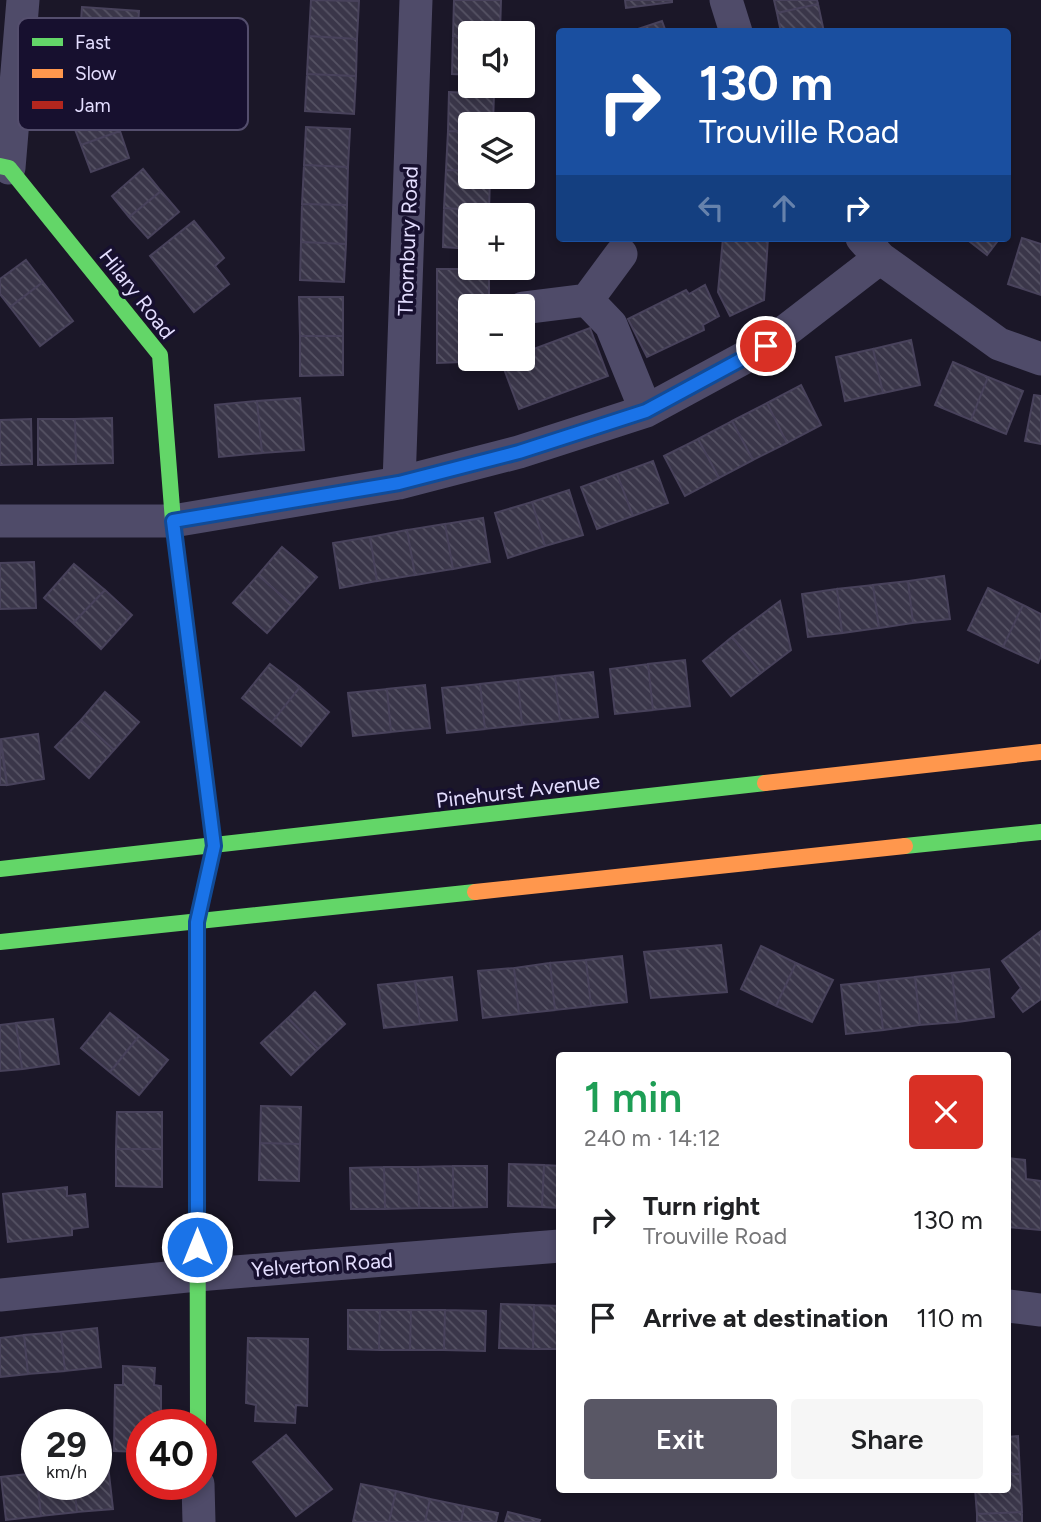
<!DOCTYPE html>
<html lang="en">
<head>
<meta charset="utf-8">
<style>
  :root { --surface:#fff; --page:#f6f6f6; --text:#202124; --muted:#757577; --accent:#595765 }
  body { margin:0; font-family:Figtree,sans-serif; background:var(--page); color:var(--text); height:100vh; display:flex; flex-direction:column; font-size:26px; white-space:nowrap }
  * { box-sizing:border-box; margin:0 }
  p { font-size:23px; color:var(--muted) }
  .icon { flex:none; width:38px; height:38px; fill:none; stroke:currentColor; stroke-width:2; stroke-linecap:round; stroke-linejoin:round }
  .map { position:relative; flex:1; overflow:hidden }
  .side { position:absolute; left:556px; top:1052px; width:455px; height:441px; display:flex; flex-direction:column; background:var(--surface); border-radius:7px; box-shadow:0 4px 10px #0003 }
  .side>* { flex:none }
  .guide { position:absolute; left:556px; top:28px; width:455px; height:214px; border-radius:7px; box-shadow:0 4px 10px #0003; background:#1a4fa0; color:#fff; overflow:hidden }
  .buttons { position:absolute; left:458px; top:21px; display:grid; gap:14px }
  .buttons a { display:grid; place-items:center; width:77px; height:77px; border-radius:7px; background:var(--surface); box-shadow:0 4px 10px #0003; font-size:35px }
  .speed { position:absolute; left:21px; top:1409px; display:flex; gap:14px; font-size:35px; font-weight:700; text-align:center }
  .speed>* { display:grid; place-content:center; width:91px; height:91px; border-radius:50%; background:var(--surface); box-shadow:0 4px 10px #0003; line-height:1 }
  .speed small { font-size:18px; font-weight:400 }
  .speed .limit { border:10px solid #d22; background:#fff; color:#111 }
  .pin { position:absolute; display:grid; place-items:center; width:60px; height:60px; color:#fff; margin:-30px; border:4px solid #fff; border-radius:50%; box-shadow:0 2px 7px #0007 }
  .me { position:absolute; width:77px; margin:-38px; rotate:0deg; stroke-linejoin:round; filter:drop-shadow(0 0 5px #0008) }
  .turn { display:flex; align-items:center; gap:24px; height:147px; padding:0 28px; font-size:32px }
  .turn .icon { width:91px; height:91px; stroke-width:2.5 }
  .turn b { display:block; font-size:49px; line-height:60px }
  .lanes { display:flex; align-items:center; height:66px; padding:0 28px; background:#0003; justify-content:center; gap:35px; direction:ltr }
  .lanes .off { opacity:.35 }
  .round { display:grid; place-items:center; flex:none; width:74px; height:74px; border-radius:7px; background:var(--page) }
  .overview { display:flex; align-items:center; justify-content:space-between; height:119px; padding:0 28px }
  h1 { font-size:42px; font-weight:600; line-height:52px; color:#1e9e55 }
  .cta { display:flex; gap:14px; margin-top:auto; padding:14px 28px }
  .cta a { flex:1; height:80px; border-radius:7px; background:var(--accent); color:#fff; font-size:28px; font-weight:600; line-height:80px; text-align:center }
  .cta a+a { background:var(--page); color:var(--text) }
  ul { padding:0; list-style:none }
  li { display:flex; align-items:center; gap:21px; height:98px; padding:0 28px }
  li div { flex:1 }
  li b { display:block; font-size:26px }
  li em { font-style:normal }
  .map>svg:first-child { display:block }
</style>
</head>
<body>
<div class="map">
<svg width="1041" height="1522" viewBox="0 0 1041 1522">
  <defs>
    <pattern id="building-back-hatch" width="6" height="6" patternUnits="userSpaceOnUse" patternTransform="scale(1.75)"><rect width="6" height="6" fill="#3a3649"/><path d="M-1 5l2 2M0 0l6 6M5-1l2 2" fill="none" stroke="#565364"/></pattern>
  </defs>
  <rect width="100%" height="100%" fill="#1b1728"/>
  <path fill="url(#building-back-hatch)" stroke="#48425b" stroke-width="2" d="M311 0 359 1 357 39 309 36Z
    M454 0H501L500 33H471V37L453 36Z
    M625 0H672V2L626 8Z
    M774 0H817L818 4 777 13Z
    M818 4 824 32H781L777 13Z
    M82 7 139 11 137 39 80 35Z
    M662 21 666 32H629Z
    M309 36 357 39 356 76 307 74Z
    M453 36 471 37V75L452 74Z
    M307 74 356 76 354 114 305 111Z
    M449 92 494 94 493 124H471V132L448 131Z
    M110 105 120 131 81 145 71 119Z
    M306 127 350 129 348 167 304 165Z
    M120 131 129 158 91 172 81 145Z
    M448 131 471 132V171L446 170Z
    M304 165 348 167 347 205 302 204Z
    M143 169 161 191 129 217 112 196Z
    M446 170 471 171V177H490L489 211 444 208Z
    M161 191 179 212 148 238 129 217Z
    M302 204 347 205 346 244 301 242Z
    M444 208 489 211V215H471V249L443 247Z
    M194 221 224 258 215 266 229 284 194 312 150 256Z
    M723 238H768L764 300 730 316 718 292Z
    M965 238H1000L987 255Z
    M1022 238 1041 244V295L1008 284Z
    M301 242 346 244 344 282 300 280Z
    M26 260 43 282 10 307 0 294V279Z
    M437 269H489V306H471V359H489V361L437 363Z
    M43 282 73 321 40 346 10 307Z
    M705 285 719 316 703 325 704 330 647 357 628 319 686 290 689 294Z
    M299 297H343V336H300Z
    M590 328 608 376 519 409 501 361 523 359V353Z
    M300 336H343V375L300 376Z
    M911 340 920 385 883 393 873 349Z
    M873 349 883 393 845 401 836 357Z
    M953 362 988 377 971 420 935 405Z
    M988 377 1023 391 1006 434 971 420Z
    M801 385 821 425 787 443 767 403Z
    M1034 395 1041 396V444L1025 441Z
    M300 398 304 450 262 453 257 401Z
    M257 401 262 453 219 457 215 405Z
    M767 403 787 443 753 460 732 421Z
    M112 418 113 463 76 464 75 419Z
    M31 419 32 464 0 465V420Z
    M38 419H75L76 464 38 465Z
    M732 421 753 460 719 478 698 439Z
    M698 439 719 478 685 496 664 456Z
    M653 461 668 503 633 516 617 474Z
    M617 474 633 516 597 529 581 487Z
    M569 490 583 535 545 546 532 502Z
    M532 502 545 546 508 558 495 513Z
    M483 518 490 562 453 569 445 524Z
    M445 524 453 569 415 575 407 530Z
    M407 530 415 575 377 581 370 537Z
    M370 537 377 581 340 588 333 543Z
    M282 547 317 577 292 605 258 575Z
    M34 562 36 608 0 609V563Z
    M74 564 105 590 73 623 44 598Z
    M258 575 292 605 267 633 233 603Z
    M944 576 950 619 913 623 908 581Z
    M908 581 913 623 879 628 873 585Z
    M873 585 879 628 842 633 837 589Z
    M988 588 1023 605 1003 647 968 630Z
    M837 589 842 633 808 637 802 594Z
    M105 590 132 615 101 649 73 623Z
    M780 601 791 650 761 673 732 637Z
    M1023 605 1041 614V656L1038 663 1003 647Z
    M732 637 761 673 731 696 703 661Z
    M685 660 690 706 653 710 648 664Z
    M270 664 300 687 272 722 242 698Z
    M648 664 653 710 615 714 610 669Z
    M593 672 598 717 560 721 555 676Z
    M555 676 560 721 522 725 518 680Z
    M518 680 522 725 485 729 480 684Z
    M480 684 485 729 447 733 442 688Z
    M425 685 430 728 391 732 387 689Z
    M300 687 329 712 301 746 272 722Z
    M387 689 391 732 353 736 348 693Z
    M105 692 139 722 114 750 81 720Z
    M81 720 114 750 89 778 55 747Z
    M38 734 44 779 7 785 1 739Z
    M0 739 7 785H0Z
    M1041 931V999L1023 1012 1012 998 1021 988 1002 961Z
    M721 945 727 992 651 998 644 952Z
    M761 946 796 963 776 1006 741 989Z
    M622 956 627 1002 591 1006 586 960Z
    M586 960 591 1006 555 1010 550 963Z
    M550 963 555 1010 519 1014 514 968Z
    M796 963 833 980 812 1022 776 1006Z
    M514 968 519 1014 483 1018 478 971Z
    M989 969 994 1017 957 1022 952 973Z
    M952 973 957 1022 920 1025 915 977Z
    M452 977 457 1020 420 1024 415 981Z
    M915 977 920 1025 883 1030 878 981Z
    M415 981 420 1024 384 1028 378 985Z
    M878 981 883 1030 846 1034 841 985Z
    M315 992 345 1024 318 1049 288 1018Z
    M110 1013 139 1036 110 1072 81 1048Z
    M288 1018 318 1049 291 1075 261 1043Z
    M53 1019 59 1064 22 1069 16 1023Z
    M16 1023 22 1069 0 1071V1025Z
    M139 1036 168 1060 139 1095 110 1072Z
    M261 1106 301 1107 300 1144 260 1143Z
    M117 1112H162V1149H116Z
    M260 1143 300 1144 299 1181 259 1180Z
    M116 1149H162V1187L116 1186Z
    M1008 1158 1025 1160 1026 1179 1041 1181V1230L1008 1227Z
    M509 1164 544 1165 542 1207 508 1206Z
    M544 1165 560 1166V1208L542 1207Z
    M453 1166V1208H419L418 1167Z
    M453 1166H487V1207L453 1208Z
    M384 1167 385 1209H351L350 1168Z
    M384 1167H418L419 1208 385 1209Z
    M67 1187V1196L85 1194 88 1227 72 1229V1235L8 1242 3 1194Z
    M501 1304 534 1305 533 1349 499 1348Z
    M534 1305 560 1306V1349H533Z
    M348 1310H380L379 1350 348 1349Z
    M380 1310H411L410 1350H379Z
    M411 1310H445L444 1350H410Z
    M445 1310 486 1311 485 1351 444 1350Z
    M97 1328 101 1367 65 1371 61 1332Z
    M61 1332 65 1371 28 1374 24 1335Z
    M24 1335 28 1374 0 1377V1338Z
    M248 1338 308 1339 307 1406 296 1405 295 1423 255 1421 256 1405 246 1403Z
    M123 1366 155 1368 154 1385 161 1386V1424H142V1452L114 1451 115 1385H123Z
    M286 1435 332 1489 296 1516 253 1462Z
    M1018 1436 1020 1474H1008V1437Z
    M108 1465 113 1509 77 1512 74 1484H96V1466Z
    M36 1473 41 1516 6 1520 1 1477Z
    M1008 1474H1020L1022 1512 977 1514 975 1489H1008Z
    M38 1484H74L77 1512 41 1516Z
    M361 1484 396 1491 389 1522H353Z
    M396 1491 430 1499 425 1522H389Z
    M430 1499 464 1506 461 1522H425Z
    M464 1506 498 1513 496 1522H461Z
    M508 1512 540 1520 539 1522H505Z
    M1022 1512V1522H977V1514Z"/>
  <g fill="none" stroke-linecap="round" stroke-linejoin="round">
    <path stroke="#4f4b69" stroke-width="33" d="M726 0 736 32
      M9 168 23 0
      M862 238 880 258 999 344 1041 359
      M587 300 621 254
      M523 308 587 300 611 325 646 411
      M399 483 416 0
      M0 521H173L399 483 519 452 646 411 766 346 880 258
      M0 1295 197 1275 560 1246
      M1008 1306 1041 1310
      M198 1484 199 1522"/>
    <path stroke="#63d668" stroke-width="16" d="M0 166 9 168 160 355 173 521 193 683
      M905 846 1041 832
      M0 869 765 783
      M0 942 475 892
      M198 1424 197 922 206 882"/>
    <path stroke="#ff974d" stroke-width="16" d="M765 783 1041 752
      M475 892 905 846"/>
    <path stroke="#b3261e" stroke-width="16" d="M193 683 214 846 206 882"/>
  </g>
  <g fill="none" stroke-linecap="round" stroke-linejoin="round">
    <g stroke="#114b97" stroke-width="18">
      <path id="route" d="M197 1247V922L214 846 173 521 399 483 519 452 646 411 766 346"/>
    </g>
    <use href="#route" stroke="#1a73e8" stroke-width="12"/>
  </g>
  <g text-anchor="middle" stroke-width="7" stroke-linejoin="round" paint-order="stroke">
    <g font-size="21" fill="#e4deff" stroke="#17102f">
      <text transform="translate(408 241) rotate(-88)" y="7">Thornbury Road</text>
      <text transform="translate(137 294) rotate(52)" y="7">Hilary Road</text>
      <text transform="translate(518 791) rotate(-7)" y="7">Pinehurst Avenue</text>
      <text transform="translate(322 1265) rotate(-4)" y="7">Yelverton Road</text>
    </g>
  </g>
  <rect x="18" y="18" width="230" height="112" rx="10" fill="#17102f" stroke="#544e6d" stroke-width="2"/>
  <rect x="32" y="38" width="31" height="8" fill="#63d668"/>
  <rect x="32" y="69" width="31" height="9" fill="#ff974d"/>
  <rect x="32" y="101" width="31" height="8" fill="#b3261e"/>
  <g font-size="19" fill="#e4deff">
    <text x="75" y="49">Fast</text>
    <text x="75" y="80">Slow</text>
    <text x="75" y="112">Jam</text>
  </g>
</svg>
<div class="buttons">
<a><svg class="icon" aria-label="sound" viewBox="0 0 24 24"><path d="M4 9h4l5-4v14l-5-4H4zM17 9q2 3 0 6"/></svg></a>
<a><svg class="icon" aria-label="layers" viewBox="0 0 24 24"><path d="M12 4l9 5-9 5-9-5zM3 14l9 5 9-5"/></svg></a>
<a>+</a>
<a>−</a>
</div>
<div class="speed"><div>29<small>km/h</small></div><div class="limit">40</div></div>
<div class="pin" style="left:766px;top:346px;background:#d93025"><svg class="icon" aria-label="arrive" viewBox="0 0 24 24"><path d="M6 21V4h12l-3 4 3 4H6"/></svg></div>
<svg class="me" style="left:197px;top:1247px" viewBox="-20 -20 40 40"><circle r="17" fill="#1a73e8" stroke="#fff" stroke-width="3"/><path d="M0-11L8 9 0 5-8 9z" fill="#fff"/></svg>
<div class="guide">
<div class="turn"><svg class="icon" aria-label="right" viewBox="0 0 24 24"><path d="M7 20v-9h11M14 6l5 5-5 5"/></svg><div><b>130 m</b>Trouville Road</div></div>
<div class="lanes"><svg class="icon off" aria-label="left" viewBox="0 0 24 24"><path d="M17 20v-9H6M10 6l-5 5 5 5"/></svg><svg class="icon off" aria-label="ahead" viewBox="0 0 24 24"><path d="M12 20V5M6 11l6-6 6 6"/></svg><svg class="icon" aria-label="right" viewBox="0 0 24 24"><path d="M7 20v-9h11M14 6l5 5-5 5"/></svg></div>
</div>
<section class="side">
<div class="overview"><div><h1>1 min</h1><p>240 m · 14:12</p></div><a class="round" style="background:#d93025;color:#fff"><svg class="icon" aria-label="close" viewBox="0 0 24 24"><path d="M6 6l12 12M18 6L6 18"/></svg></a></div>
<ul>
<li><svg class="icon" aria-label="right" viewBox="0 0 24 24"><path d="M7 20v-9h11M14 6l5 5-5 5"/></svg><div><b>Turn right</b><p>Trouville Road</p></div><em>130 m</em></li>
<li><svg class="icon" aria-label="arrive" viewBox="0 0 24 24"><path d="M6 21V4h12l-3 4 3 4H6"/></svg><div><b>Arrive at destination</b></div><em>110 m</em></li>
</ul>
<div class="cta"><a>Exit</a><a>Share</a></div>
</section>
</div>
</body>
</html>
